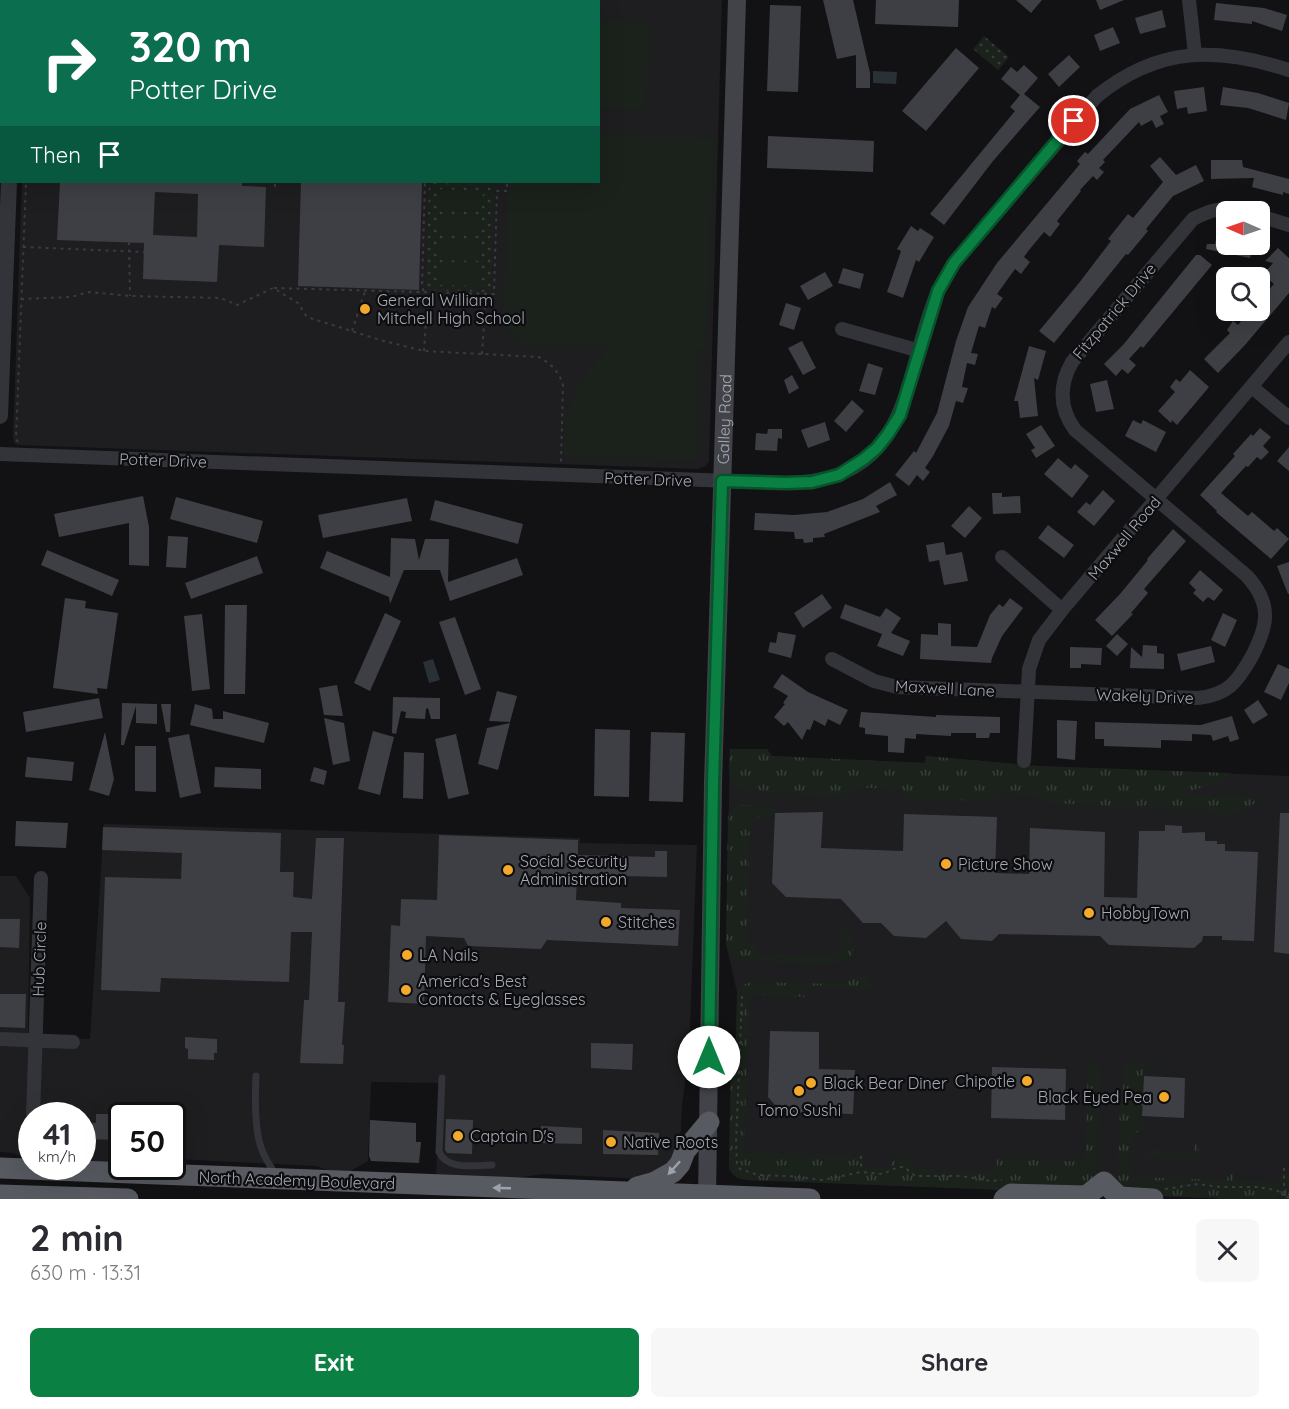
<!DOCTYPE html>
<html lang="en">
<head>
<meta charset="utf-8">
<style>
  :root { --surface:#fff; --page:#f7f7f7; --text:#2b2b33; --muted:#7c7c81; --accent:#0b8043 }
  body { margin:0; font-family:Quicksand,sans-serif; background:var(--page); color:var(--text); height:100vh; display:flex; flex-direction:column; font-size:22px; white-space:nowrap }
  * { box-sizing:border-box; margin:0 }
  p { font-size:20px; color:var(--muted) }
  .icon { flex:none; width:33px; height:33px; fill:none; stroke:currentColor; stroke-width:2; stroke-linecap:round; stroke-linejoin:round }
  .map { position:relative; height:1199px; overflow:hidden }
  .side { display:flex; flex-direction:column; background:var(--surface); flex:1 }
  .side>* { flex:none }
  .top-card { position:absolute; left:0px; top:0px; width:600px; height:183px; box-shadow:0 6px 24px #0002; background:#0b6e4f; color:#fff; overflow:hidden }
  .needle { width:39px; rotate:272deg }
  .controls { position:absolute; left:1216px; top:201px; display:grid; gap:12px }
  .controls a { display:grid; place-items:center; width:54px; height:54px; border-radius:9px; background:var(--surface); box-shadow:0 6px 24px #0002; font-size:30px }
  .speed { position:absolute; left:18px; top:1102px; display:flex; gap:12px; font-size:30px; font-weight:700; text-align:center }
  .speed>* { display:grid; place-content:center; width:78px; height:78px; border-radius:50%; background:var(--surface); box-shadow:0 6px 24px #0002; line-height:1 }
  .speed small { font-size:15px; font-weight:400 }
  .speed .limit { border:3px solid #111; border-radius:9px; background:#fff; color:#111 }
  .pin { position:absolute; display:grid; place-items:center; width:51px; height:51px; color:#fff; margin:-26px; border:3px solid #fff; border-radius:50%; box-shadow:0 2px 6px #0007 }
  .me { position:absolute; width:66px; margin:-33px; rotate:0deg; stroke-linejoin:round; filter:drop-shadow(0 0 4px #0008) }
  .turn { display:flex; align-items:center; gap:21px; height:126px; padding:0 30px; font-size:27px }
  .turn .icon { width:78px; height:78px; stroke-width:2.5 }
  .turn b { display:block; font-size:42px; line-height:51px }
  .then { display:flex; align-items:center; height:57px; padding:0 30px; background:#0003; gap:12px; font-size:22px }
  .round { display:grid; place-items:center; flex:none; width:63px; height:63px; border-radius:9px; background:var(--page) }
  .head { display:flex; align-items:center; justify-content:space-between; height:102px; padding:0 30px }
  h1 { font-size:36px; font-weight:700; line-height:45px }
  .cta { display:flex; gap:12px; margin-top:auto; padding:12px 30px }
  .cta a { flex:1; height:69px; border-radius:9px; background:var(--accent); color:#fff; font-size:24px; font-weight:700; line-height:69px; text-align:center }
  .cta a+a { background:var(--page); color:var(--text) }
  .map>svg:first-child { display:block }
</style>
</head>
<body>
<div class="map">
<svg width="1289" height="1199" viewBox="0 0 1289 1199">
  <defs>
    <pattern id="grass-tufts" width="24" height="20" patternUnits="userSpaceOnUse" patternTransform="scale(1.5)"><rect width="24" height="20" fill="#1a221b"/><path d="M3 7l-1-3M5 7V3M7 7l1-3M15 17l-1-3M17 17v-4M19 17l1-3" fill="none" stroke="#383f3a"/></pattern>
    <pattern id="park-dots" width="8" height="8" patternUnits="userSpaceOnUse" patternTransform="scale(1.5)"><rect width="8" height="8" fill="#1a221b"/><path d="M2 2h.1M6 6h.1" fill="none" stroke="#383f3a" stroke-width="1.8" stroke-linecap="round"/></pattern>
  </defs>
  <rect width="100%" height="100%" fill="#121214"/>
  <path fill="#1e1e21" d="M28 0H722L709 461 706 466 698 469 18 445 14 443 13 437 22 182H598V2H28Z
    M730 749H767L772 756 925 763 926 756 1038 766 1289 776V1199H1231L748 1180 736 1177 729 1169 731 1065 736 1041 737 992 726 944Z
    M104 824 580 838V843L697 845 689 1054 682 1105 680 1146 672 1165 644 1179 543 1174 501 1180 436 1176 440 1083 371 1082 368 1161 349 1172 330 1171 316 1166 173 1159 172 1116H122L121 1164H83L82 1116H32L31 1159 12 1153 0 1152V876H16L30 898 28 1036 90 1039Z"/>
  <path fill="url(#grass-tufts)" d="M730 749H767L772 756 925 763 926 756 1038 766 1231 773 1223 781 1180 794 1264 798C1243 809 1229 821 1205 810L1050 803 1035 795 998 793 991 801 908 799 903 790 854 787 845 798 743 789C725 784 729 765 730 749Z
    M742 805 775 807V814L759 815V822H750L746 945H756V955L835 957 842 942V931L845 930C855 939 857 949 848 960L831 964 741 961C732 957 729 953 726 944L728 816 736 806Z
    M864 975 869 979 872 989 807 987 806 997 749 994 744 1153 865 1156V1168H890L891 1162 895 1158 911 1159 914 1162V1169L996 1173 997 1158 1085 1162 1088 1062 1096 1063 1100 1068 1096 1179 1082 1193 748 1180C739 1179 733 1177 729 1169L731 1065 736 1041 737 992 745 984 752 982 841 984Z
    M1128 1064 1201 1067V1069L1144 1067 1143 1127C1126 1138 1130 1159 1130 1177L1227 1180 1228 1173 1230 1171 1233 1172 1234 1181 1279 1182 1281 1174 1289 1173V1199H1231L1128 1194 1119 1186 1118 1177 1120 1098 1123 1090 1124 1067Z
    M1198 1143 1199 1158 1197 1159 1146 1157V1150L1194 1153 1195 1144Z"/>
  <path fill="url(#park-dots)" d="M984 36 1009 57 998 70 973 49Z
    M429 183 494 185 491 292 426 290Z"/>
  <path fill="#1a221b" d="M599 20 650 22 646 110 599 108Z
    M599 135 714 138 706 349 698 350 697 460 563 457C564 408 574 380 610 347L530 345C514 341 506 333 503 316L509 182H598Z
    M440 189 483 191 482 211 439 209Z
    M439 214 482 216 481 236 438 234Z
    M438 240 481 241 480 261 437 260Z
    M437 265 480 266V286L437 285Z"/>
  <path fill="#293137" d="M873 71 897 72 896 84 873 83Z
    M433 659 440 680 429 683 423 662Z"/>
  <path fill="#3e3f44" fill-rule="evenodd" d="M823 0H853L870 73V88H856V55L837 59Z
    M876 0H959L958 27 875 24Z
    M1016 0H1042L1031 13Z
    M1096 0H1124L1100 10Z
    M1216 3 1264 8 1287 15 1282 31 1252 21V24L1214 20Z
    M770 5 801 6 798 92 767 91Z
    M1162 10 1166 27 1140 34 1135 18Z
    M1113 27 1120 43 1100 51 1094 35Z
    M956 48 979 68 926 131 902 111Z
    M1069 55 1080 67 1059 87 1048 74Z
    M1024 65 1038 78 1024 94 1040 107 993 161 944 225 930 214 1015 111 1010 107 1020 95 1001 79 1011 67 1017 72Z
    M1204 87 1207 111 1188 114 1187 107 1177 109 1174 91Z
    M1223 87 1258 93 1289 103 1286 120 1248 108 1220 105Z
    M1159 95 1168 112 1160 116 1164 124 1156 128 1152 120 1141 126 1139 122 1103 160 1105 162 1099 168 1104 172 1097 180 1093 176 1080 190 1081 191 1057 221 1060 224 1050 237 1044 232 1029 250 1024 257 1030 262 1021 274 1015 269 997 294 1003 298 995 309 992 307 985 328 979 326 971 353 978 354 975 365 967 363 962 387 968 388 963 403 956 401 949 426 933 456 925 468 930 472 923 481 917 475 909 486 895 475 914 451 916 453 937 413 956 341 968 307 997 263 1080 164 1077 161 1085 152 1088 154 1130 109Z
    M768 136 874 141 873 172 767 168Z
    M1160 157 1176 175 1196 165 1204 181 1173 196 1146 229 1148 231 1128 255 1126 254 1054 343 1039 331 1079 283 1111 241 1108 239 1128 214 1133 218 1163 182 1150 166Z
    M1211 160H1242L1243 167 1289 179V194L1283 192V195L1252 187 1254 178 1211 179Z
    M60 182H242V186L266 187 264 247 219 245 217 282 143 279 144 243 57 240ZM155 192 198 194 197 237 153 235Z
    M301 182H422L419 290 298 286Z
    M911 226 918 231 920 228 934 237 919 262 916 260 903 298 887 292 901 251 897 249Z
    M1217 235 1227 237V244H1253L1250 258 1206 249 1207 244H1215Z
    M1278 248 1289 258V293L1245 345 1218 373 1204 359 1230 333 1227 330 1233 321 1238 325 1250 310H1260V300L1274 284 1265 276V272L1273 263 1265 261Z
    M1196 255H1200L1212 265 1143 348 1141 346 1129 359 1136 365 1128 374 1122 369 1116 376 1104 364 1123 345Z
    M843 268 864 274 860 289 838 283Z
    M825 272 833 286 808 300 800 286Z
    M786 303 801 308 794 330 779 325Z
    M802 341 816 368 803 375 788 348Z
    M1029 346 1046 351 1038 380 1034 378 1038 416 1020 418 1018 401H1014Z
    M868 363 883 368 875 395 859 391Z
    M1190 370 1209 387 1177 425 1172 420 1171 423 1158 411 1175 392 1170 387 1176 379 1180 382Z
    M792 375 799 388 789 394 784 380Z
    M1107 380 1114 409 1096 412 1090 384Z
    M852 400 864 411 846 432 834 421Z
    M1133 420 1141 424 1143 420 1166 432 1156 452 1125 436Z
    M825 422 830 440 808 448 801 430Z
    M1041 425 1055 446 1036 458 1031 450 1035 448 1026 434Z
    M1260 428 1271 437 1263 446 1269 452 1261 460 1257 457 1248 467 1246 466 1221 493 1248 516 1252 512 1274 531 1277 528 1289 539 1271 559 1216 512 1217 511 1200 495 1235 456 1233 454 1251 434 1253 436Z
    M768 429H782V439L778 438 777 451 755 450 756 433 767 434Z
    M1289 447V471L1277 461Z
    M1058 458 1071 469 1075 464 1089 476 1072 498 1044 474Z
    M890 482 897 495 876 506 880 512 824 534 825 537 813 538V542L804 543 803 539H795L794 532 754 530 755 513 794 515 827 512 863 499Z
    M1103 490 1115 501 1094 526 1077 512 1086 502 1090 505Z
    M992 493H1002V497L1020 496 1021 513 993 514Z
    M143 496 149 527V566L129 565V523L59 537 54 514Z
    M176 497 263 521 257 543 170 519Z
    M407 498 412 521 323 538 318 515Z
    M435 500 523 524 518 544 430 520Z
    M969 506 982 518 965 538 951 526Z
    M1048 525 1074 545 1064 558 1038 538Z
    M1173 529 1186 541 1144 589 1148 593 1131 613 1133 614 1112 636 1095 620 1120 594 1148 560 1147 559Z
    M168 536 188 537 186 568 166 567Z
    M391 538 415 539 419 560 425 539H449L448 582 517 558 523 575 450 601 440 570H404L390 604 389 597 320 568 327 551 390 577Z
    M944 542 946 555 962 552 968 581 944 585 939 560 929 562 926 545Z
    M47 550 119 580 112 596 41 565Z
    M257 556 263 573 191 599 185 583Z
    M1289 562V594H1288L1277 566Z
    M1200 570 1223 590 1214 601 1208 597 1203 602 1193 593 1196 590 1189 583Z
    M822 594 832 608 803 628 794 613Z
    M65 598 86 601 85 608 118 613 107 689 97 688 98 694 53 688Z
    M1010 598 1023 608 1002 636 992 658 991 663 920 659 921 634 938 635V623L951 624V646L977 647 990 615 999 604 1003 607Z
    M845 604 880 617 886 608 901 618 891 633 910 641 903 656 877 646 882 634 840 618Z
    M225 605H247L245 694H224Z
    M385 613 401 621 370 691 354 683Z
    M1223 613 1237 620 1225 647 1211 640Z
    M202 614 210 689 192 691 184 616Z
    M455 617 481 689 465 695 439 622Z
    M778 632 796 635 791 658 768 652 770 642 776 643Z
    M1117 634 1128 644 1117 656 1106 646Z
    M1143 645 1157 646V653L1164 654V669L1130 668 1131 647 1142 657Z
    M1211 646 1215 662 1181 671 1177 654Z
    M1070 647 1102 648 1101 665 1081 664V668H1070Z
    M1278 664 1289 669V683L1281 700 1264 692Z
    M782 674 808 692 848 710 840 725 828 719 825 726 814 720 810 730 807 729 802 740 788 722 784 726 774 717 785 704 783 703 788 696 773 687Z
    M337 685 343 716 324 715 319 688Z
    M497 691 517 696 510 722 489 721Z
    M393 697 440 698V719H431L428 708 426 709 425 719 405 718 406 712 401 711 396 734 392 733Z
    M99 698 103 718 26 732 23 712Z
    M1258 700 1268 715 1253 724 1244 710Z
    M122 703 157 704V724L136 723V706L124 745H121Z
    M161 704H171L170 732H166Z
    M195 704 212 709 213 719H223V711L269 723 264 743 190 725Z
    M861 712 936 717V715L1000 717V733H990L989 738H976V733H951V736L916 734V739L905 738 904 753 888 752V736L865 734V728L859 727Z
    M1232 716 1239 739 1230 742 1228 736 1213 741 1211 735 1192 734V741L1161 740V748L1104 746V739H1095V722L1201 725Z
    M324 718 344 723 350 761 333 765Z
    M1057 720 1077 721 1075 760 1057 758Z
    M510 723 498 770 478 764 487 728Z
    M595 729 630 730 629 797 594 796Z
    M373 731 394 737 380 795 358 789Z
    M105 732 114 779 109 796 89 790Z
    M651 732 685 733 683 802 649 801Z
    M189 734 201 793 180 798 168 738Z
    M456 734 469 794 448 799 435 739Z
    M135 746H156V792L135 791Z
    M404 752 424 753 423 799 403 798Z
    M27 757 74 762 72 781 25 777Z
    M215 767 261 769V789L214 787Z
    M314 767 327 771 324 785 310 781Z
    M823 812 821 848 903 851 904 814 997 817 995 873 1029 874 1030 828 1105 832 1104 897 1137 898 1139 831H1165V825L1182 826V833L1205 832V841H1217V844H1225V851L1258 852 1254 941 1222 940V936H1203L1202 941 1194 948 1109 945 1100 936 999 934 992 941 961 939 946 921 926 938 894 936 881 923H863L841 899 786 897 772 883 775 813Z
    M1280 813H1289V954L1274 952Z
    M16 821 68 823 66 848 15 846Z
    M103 827 281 833 280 872H294L293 897 312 899 316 838H344L338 1002H345L342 1045H344L343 1064 300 1063 304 1000H309L312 932H291L289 982 161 978 160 992 101 990 105 877 181 879 182 853 102 850Z
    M439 835 578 840V855L655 857V851H667V877L577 875 576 900 621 903V908L680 910 678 946 547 940 541 949 468 946 464 938 426 936 424 1004 388 1002 391 925 400 926 401 899 437 900Z
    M0 919H20L19 948 0 947Z
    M0 994H26L25 1028 0 1027Z
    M770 1031 819 1032V1069L855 1070 853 1114 781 1112 768 1097Z
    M185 1037 217 1039V1053H214V1060L188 1059V1049L185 1048Z
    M591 1043 633 1044 632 1070 591 1068Z
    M992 1067 1066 1069 1065 1120 991 1118Z
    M1144 1076 1185 1078 1184 1118 1142 1116Z
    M42 1106H62V1116H42Z
    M96 1114H122V1140L82 1139V1122L96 1123Z
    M446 1119 473 1120 472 1154 447 1153 445 1150Z
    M370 1120 416 1123V1142H421L419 1163 371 1161 369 1156Z
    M541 1126 582 1128V1144L540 1143Z
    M603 1130 659 1133 658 1155 603 1154Z"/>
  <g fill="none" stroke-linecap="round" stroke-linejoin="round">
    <path stroke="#393b40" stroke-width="2" stroke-dasharray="3 4.5" stroke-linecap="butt" d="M129 0V2
      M258 0 278 2
      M36 2V0
      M275 187V182
      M129 242 130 296
      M23 247 144 252
      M274 288 494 294 497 191H507V182
      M21 299 71 297 89 292 130 296 221 298 237 305 273 288 298 303 307 317 380 340 424 351 539 357C551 364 560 372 563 386L561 463
      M352 331 365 291
      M424 351C425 330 429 306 422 286L425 182
      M482 354 486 294
      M18 442 16 439 26 182
      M742 996 736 1142 737 1164 740 1169 758 1175 789 1176 823 1180 861 1172 883 1174 898 1167H904L915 1176H962L990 1181 1002 1180
      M861 1156V1171
      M1284 1168V1195L1289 1198
      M1165 1189 1198 1184 1220 1187H1257L1276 1190 1284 1195 1289 1194"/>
    <path stroke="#333439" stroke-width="7" d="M256 1076C255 1097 254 1131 262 1150 265 1159 271 1167 276 1175
      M442 1078 439 1152C448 1171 475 1165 492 1165"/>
    <path stroke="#333439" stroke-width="14" d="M1189 0 1195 54
      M0 27H2
      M1260 216 1289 225
      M842 329 920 351
      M1252 387 1289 418
      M0 454 786 483C914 482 901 377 938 291 943 282 949 272 954 263L1097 96C1159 46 1217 47 1289 70
      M1002 557 1062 610
      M832 659 874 681 897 687 1198 698C1228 695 1237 682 1251 658 1268 626 1273 605 1247 576L1075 430C1059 408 1059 385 1072 362L1193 219C1210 210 1224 206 1243 212
      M1024 761 1029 669 1039 640 1062 610 1289 342
      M0 1039 73 1042
      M33 1116 41 878"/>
    <path stroke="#333439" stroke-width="16" d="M14 2V0
      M0 416 9 182"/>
    <path stroke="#414349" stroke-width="18" id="s1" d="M707 1199 713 783 737 0"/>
    <path stroke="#575a61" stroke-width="21" d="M0 1168 810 1199
      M637 1187 655 1182 673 1172 680 1164 685 1151 709 1122
      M0 1195 128 1199
      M1004 1199 1011 1194 1086 1196 1104 1182 1119 1197 1153 1199"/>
  </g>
  <defs><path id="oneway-solid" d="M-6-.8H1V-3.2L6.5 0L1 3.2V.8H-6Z" transform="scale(1.5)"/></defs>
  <g fill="#9ca1ac">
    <use href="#oneway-solid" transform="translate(674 1168) rotate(132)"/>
    <use href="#oneway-solid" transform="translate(502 1188) rotate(-178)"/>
  </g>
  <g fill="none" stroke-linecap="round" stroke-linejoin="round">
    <g stroke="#07532c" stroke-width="15">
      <path id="route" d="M709 1057 713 783 722 481 786 483 812 482 839 475 864 459 877 448 888 434 900 415 938 291 954 263 1074 121"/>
    </g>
    <use href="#route" stroke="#0b8043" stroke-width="10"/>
  </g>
  <g fill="#f2a92c" stroke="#0d0d0f" stroke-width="2">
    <circle cx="365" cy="309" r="6"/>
    <circle cx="946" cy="864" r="6"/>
    <circle cx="508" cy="870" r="6"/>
    <circle cx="1089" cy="913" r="6"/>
    <circle cx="606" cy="922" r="6"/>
    <circle cx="407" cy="955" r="6"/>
    <circle cx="406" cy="990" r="6"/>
    <circle cx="1027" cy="1081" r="6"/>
    <circle cx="811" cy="1083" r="6"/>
    <circle cx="799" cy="1091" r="6"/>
    <circle cx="1164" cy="1097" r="6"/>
    <circle cx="458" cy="1136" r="6"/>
    <circle cx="611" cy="1142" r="6"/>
  </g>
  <g text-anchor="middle" stroke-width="4.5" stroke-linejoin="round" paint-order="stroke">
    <g font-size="16" fill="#a4a9b4" stroke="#0d0d0f" text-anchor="start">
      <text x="377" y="306">General William<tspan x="377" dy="18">Mitchell High School</tspan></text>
      <text x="520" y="867">Social Security<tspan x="520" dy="18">Administration</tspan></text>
      <text x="958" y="870">Picture Show</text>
      <text x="1101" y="919">HobbyTown</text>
      <text x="618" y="928">Stitches</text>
      <text x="419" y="961">LA Nails</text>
      <text x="418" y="987">America's Best<tspan x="418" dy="18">Contacts &amp; Eyeglasses</tspan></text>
      <text x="1015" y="1087" text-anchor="end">Chipotle</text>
      <text x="823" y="1089">Black Bear Diner</text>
      <text x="1152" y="1103" text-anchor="end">Black Eyed Pea</text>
      <text x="799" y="1116" text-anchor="middle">Tomo Sushi</text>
      <text x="470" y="1142">Captain D's</text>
      <text x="623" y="1148">Native Roots</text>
    </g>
    <g font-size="16" fill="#a4a9b4" stroke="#0d0d0f">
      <text transform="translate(1114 311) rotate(-50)" y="6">Fitzpatrick Drive</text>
      <text dy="6" stroke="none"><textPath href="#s1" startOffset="780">Galley Road</textPath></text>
      <text transform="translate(163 460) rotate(2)" y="6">Potter Drive</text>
      <text transform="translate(648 479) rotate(2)" y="6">Potter Drive</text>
      <text transform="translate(1124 538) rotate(-50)" y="6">Maxwell Road</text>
      <text transform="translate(945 688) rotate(3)" y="6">Maxwell Lane</text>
      <text transform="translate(1145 696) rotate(2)" y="6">Wakely Drive</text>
      <text transform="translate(39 959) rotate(-88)" y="6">Hub Circle</text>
      <text transform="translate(297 1180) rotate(2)" y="6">North Academy Boulevard</text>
    </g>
  </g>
</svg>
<div class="controls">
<a><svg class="needle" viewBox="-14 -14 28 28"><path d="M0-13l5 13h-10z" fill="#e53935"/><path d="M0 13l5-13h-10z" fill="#7c7c81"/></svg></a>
<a><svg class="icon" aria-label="search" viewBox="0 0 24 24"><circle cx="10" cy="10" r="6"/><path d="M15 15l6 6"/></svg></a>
</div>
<div class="speed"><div>41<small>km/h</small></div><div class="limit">50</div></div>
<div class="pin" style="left:1074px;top:121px;background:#d93025"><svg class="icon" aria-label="arrive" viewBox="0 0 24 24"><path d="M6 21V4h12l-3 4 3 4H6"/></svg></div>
<svg class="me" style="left:709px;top:1057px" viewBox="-20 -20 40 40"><circle r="19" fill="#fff"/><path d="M0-13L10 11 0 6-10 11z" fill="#0b8043"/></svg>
<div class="top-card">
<div class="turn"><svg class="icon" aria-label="right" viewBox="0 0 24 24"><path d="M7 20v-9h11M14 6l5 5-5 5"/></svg><div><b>320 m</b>Potter Drive</div></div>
<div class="then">Then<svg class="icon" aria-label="arrive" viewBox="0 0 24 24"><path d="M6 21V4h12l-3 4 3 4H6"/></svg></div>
</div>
</div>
<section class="side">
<div class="head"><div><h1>2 min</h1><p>630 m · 13:31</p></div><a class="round"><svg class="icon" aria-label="close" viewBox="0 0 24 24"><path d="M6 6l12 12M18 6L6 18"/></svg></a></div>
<div class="cta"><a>Exit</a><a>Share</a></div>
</section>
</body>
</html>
